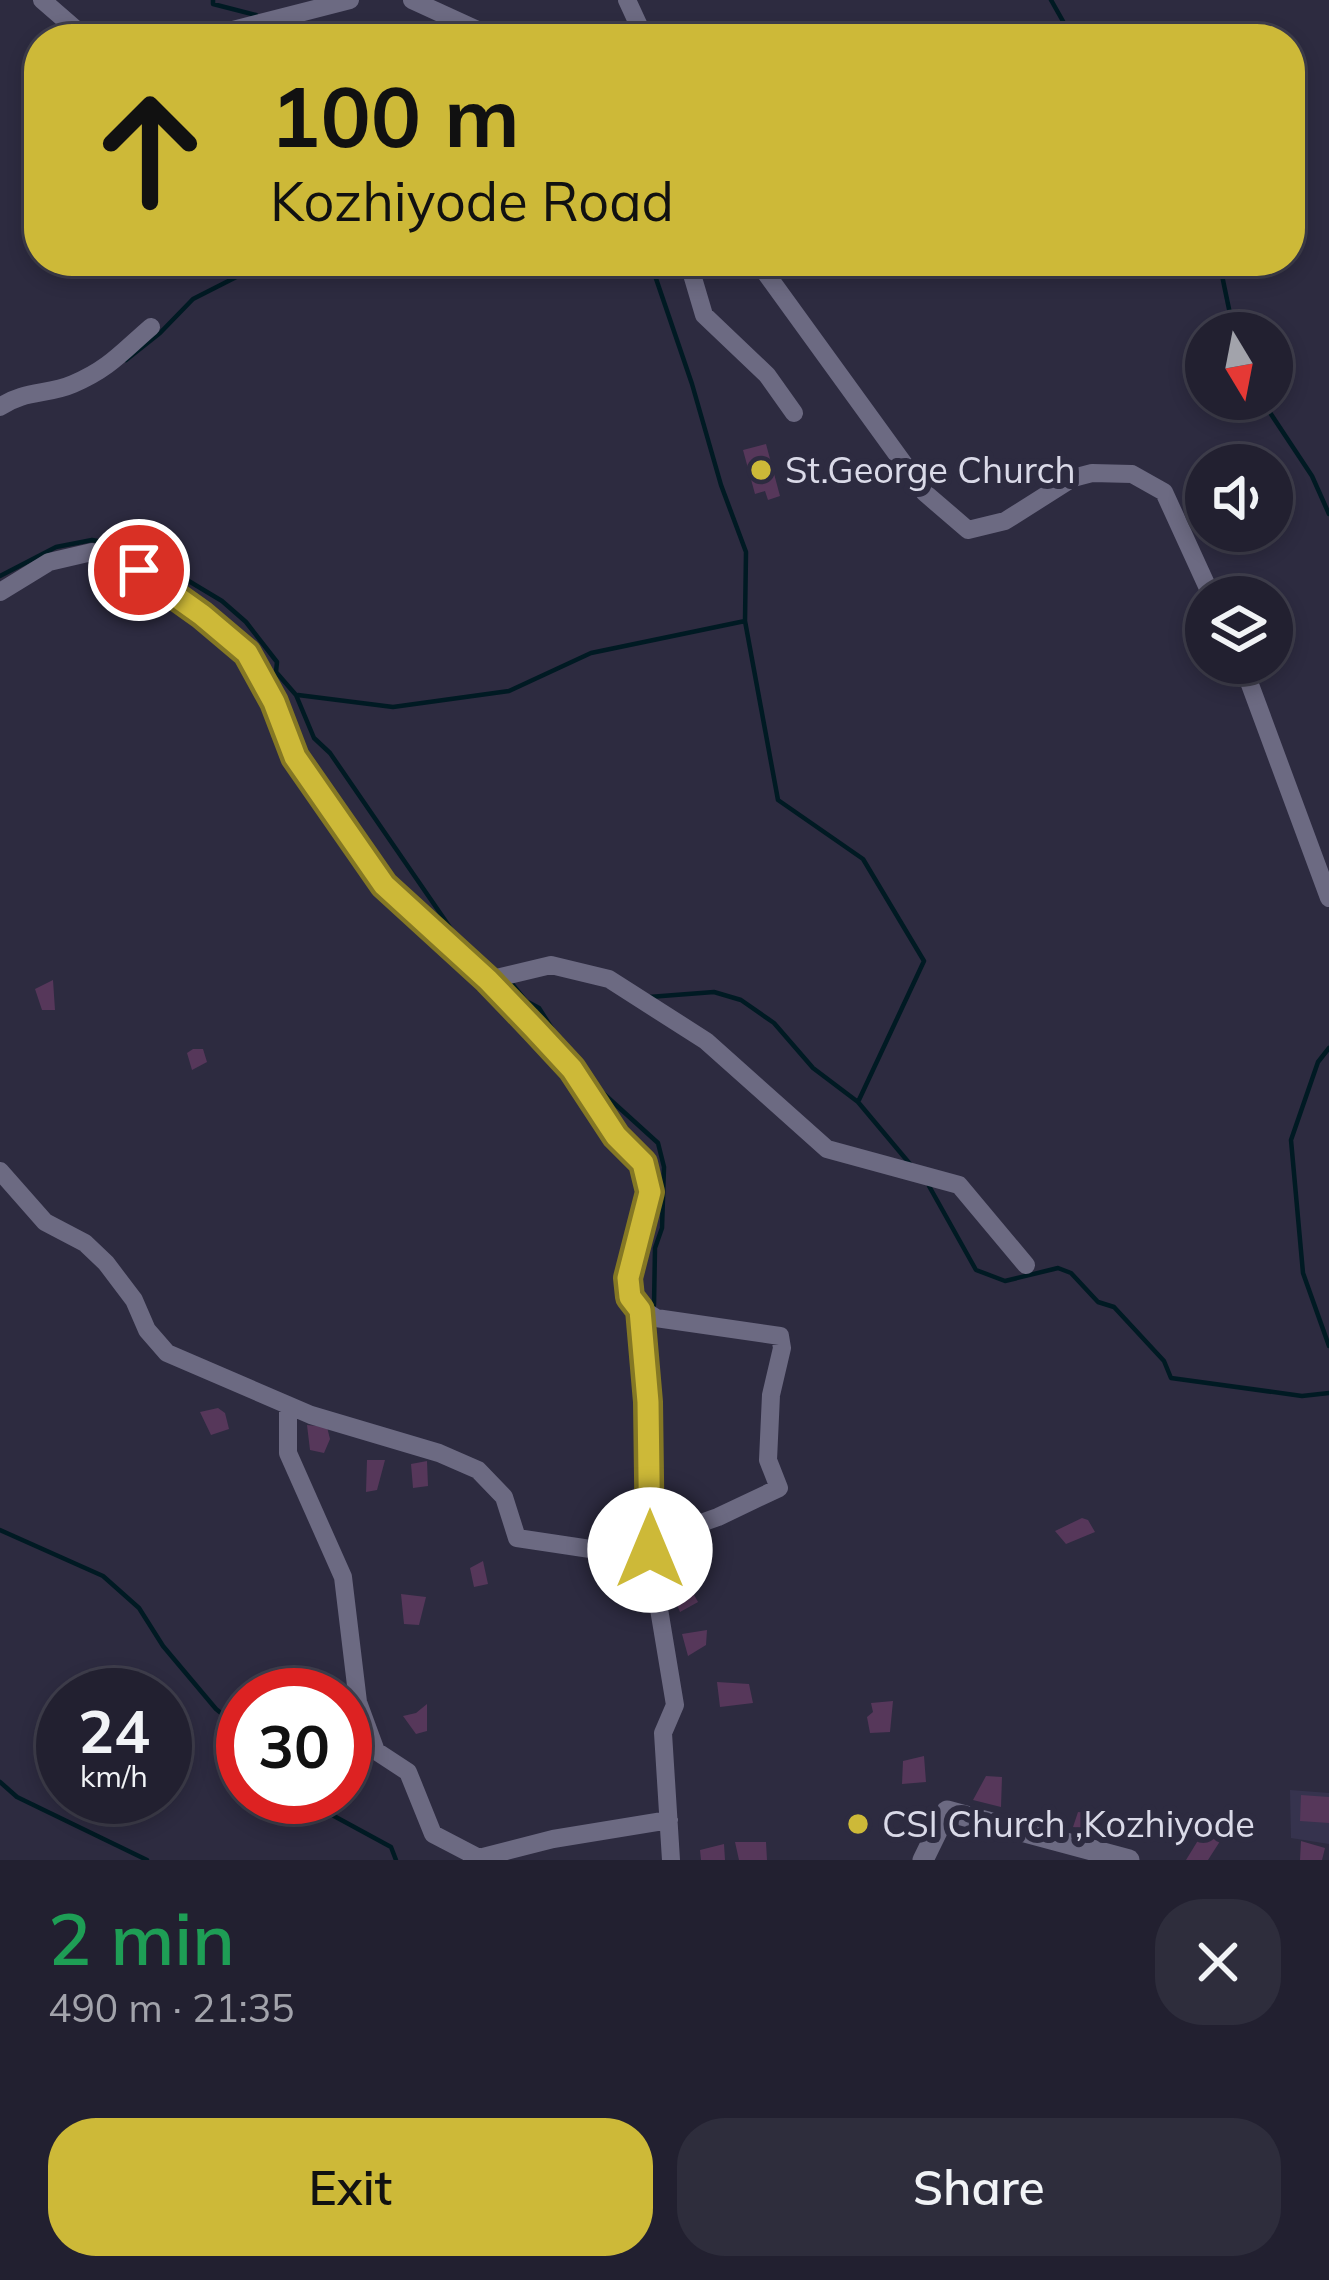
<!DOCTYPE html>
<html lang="en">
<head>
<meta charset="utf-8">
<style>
  :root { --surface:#222030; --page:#2e2d3c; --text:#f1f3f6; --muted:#a2a3ab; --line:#3f3e4c; --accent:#cdb938 }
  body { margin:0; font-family:Mulish,sans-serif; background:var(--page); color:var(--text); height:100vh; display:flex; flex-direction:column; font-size:45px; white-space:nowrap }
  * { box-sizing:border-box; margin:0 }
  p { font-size:39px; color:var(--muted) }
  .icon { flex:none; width:66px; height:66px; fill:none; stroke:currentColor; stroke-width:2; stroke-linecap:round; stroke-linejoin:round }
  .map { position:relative; height:1860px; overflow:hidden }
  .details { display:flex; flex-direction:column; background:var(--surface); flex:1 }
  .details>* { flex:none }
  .guide { position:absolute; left:24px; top:24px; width:1281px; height:252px; border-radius:48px; box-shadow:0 6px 18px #0003,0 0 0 3px var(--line); background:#cdb938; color:#111; overflow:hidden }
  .needle { width:78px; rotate:170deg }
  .controls { position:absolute; left:1185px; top:312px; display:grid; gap:24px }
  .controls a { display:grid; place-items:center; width:108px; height:108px; border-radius:50%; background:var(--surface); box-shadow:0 6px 18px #0003,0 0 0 3px var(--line); font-size:60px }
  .speed { position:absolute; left:36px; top:1668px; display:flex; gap:24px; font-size:60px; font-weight:700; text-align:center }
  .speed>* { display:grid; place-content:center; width:156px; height:156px; border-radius:50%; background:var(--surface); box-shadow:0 6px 18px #0003,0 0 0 3px var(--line); line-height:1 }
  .speed small { font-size:30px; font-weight:400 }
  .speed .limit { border:18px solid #d22; background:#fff; color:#111 }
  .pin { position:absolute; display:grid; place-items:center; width:102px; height:102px; color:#fff; margin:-51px; border:6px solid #fff; border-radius:50%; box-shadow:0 3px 12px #0007 }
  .me { position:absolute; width:132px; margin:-66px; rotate:0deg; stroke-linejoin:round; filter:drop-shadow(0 0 9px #0008) }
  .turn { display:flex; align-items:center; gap:42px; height:252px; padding:0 48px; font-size:54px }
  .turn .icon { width:156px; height:156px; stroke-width:2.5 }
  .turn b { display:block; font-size:84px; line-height:102px }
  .round { display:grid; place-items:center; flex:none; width:126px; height:126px; border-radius:48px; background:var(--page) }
  .headline { display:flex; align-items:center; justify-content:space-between; height:204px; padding:0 48px }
  h1 { font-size:72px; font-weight:600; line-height:90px; color:#1e9e55 }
  .button { display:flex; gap:24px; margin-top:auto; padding:24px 48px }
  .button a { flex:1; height:138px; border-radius:48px; background:var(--accent); color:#111; font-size:48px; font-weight:600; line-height:138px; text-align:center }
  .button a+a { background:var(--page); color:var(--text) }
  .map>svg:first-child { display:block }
</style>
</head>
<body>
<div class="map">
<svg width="1329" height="1860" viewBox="0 0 1329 1860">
  <rect width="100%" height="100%" fill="#2d2b40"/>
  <path fill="#36334e" d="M1290 1790 1329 1793V1844L1291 1838Z"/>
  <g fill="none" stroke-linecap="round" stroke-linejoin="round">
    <path stroke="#001a23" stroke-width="4.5" d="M213 0V4L256 15
      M1051 0 1073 39
      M283 24 310 39
      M650 261 692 384 721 485 746 552 745 621
      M1219 261 1234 333
      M126 360 160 333 193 299 252 269 256 261
      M1261 399 1312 476 1329 514
      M0 576 56 547 92 540 132 547 222 601 246 622 277 662 276 672 296 695 314 738 330 753 460 942
      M298 695 393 707 509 691 591 653 745 621 778 800 863 859 924 961 858 1102
      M468 950 497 971
      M513 985 526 1001 539 1008 567 1052
      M649 997 714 992 741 1000 774 1023 813 1068 858 1102 910 1164
      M1329 1048 1318 1062 1291 1140 1303 1273 1329 1346
      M593 1084 658 1143 664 1167 662 1228 655 1248 654 1305
      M929 1186 976 1270 1005 1281 1058 1268 1071 1273 1098 1302 1114 1307 1164 1361 1171 1378 1302 1396 1329 1393
      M0 1530 103 1576 139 1608 163 1646 216 1709 243 1731
      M0 1782 17 1797 147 1860
      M299 1797 391 1847 396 1860"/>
  </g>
  <path fill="#56375a" d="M766 444 780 496 768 500 765 491 755 494 743 450Z
    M53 980 55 1010H42L35 989Z
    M193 1049H203L207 1062 192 1070 187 1053Z
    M218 1408 225 1413 229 1429 211 1435 200 1412Z
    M307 1425 327 1427 330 1439 324 1453 310 1450Z
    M367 1460H385L377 1490 366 1492Z
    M427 1461 428 1486 413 1488 411 1464Z
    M1082 1518 1088 1520 1095 1532 1066 1544 1055 1531Z
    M483 1561 488 1584 474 1587 470 1568Z
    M693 1593 698 1602 680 1612 675 1600Z
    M401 1594 426 1597 419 1625 404 1624Z
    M707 1630 706 1645 688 1656 682 1634Z
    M717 1682 749 1684 753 1703 720 1707Z
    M893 1701 890 1732 870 1733 867 1717 873 1712 871 1703Z
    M427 1704V1731L416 1734 403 1716 416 1713Z
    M924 1756 926 1782 902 1784 903 1761Z
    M986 1776 1002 1777 1001 1807 973 1800Z
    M1301 1795 1329 1797V1823L1300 1821Z
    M1078 1812 1099 1814 1094 1830 1073 1827Z
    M1205 1829 1224 1835 1208 1860H1186Z
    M1301 1841 1325 1848 1322 1860H1300Z
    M735 1842H766L767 1860H739Z
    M724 1844 725 1860H701L700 1850Z"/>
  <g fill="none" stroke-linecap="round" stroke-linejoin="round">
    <path stroke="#6c6a82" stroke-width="18" d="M42 0 87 39
      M412 0 497 39
      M627 0 645 39
      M198 39 350 0
      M688 261 704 315 767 375 794 413
      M757 261 925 493 968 530 1005 521 1073 478 1092 473 1132 474 1164 492 1212 597
      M0 407C24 390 48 395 73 384 109 369 123 351 151 327
      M0 592 49 562 92 552 139 570 234 640 254 663 307 777 384 885 488 980 534 1028 572 1069 616 1136 643 1163 650 1192 629 1278 630 1297 635 1305 656 1318 780 1336 782 1348 771 1395 768 1460 779 1488 718 1517 670 1534 649 1549 675 1705 663 1733 671 1860
      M1242 663 1329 898
      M488 980 551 965 609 979 706 1041 827 1149 959 1185 1026 1265
      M0 1171 45 1222 85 1243 106 1263 134 1300 147 1330 167 1353 311 1415 439 1453 478 1470 504 1497 517 1538 617 1553 654 1569
      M640 1310 648 1403 649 1549
      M288 1405V1453L343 1577 358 1702 376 1751 408 1772 433 1834 479 1858 553 1839 669 1820"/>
    <path stroke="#6c6a82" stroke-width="21" d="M923 1860 947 1811 1129 1860"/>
  </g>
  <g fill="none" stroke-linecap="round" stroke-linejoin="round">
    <g stroke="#857824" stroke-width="30">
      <path id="route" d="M139 570 202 615 247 653 274 702 295 757 384 885 488 980 534 1028 572 1069 616 1136 643 1163 650 1192 628 1278 630 1297 640 1310 648 1402 650 1550"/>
    </g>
    <use href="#route" stroke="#cdb938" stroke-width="21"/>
  </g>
  <g fill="#cdb938" stroke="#2d2b40" stroke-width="4.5">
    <circle cx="761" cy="470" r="12"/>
    <circle cx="858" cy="1824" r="12"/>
  </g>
  <g text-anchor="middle" stroke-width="12" stroke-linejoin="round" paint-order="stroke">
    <g font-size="36" fill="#dadae8" stroke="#2d2b40" text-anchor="start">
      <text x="785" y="483">St.George Church</text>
      <text x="882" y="1837">CSI Church ,Kozhiyode</text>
    </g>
  </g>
</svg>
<div class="controls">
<a><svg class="needle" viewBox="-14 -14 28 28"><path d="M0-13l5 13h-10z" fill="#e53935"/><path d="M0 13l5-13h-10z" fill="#a2a3ab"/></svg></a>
<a><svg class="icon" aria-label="sound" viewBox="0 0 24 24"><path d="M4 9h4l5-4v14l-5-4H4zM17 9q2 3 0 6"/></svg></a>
<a><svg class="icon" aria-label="layers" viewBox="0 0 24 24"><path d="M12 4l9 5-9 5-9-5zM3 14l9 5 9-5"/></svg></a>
</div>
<div class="speed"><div>24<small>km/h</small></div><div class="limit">30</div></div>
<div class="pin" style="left:139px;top:570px;background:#d93025"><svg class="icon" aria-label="arrive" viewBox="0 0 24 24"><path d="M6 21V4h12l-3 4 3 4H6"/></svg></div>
<svg class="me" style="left:650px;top:1550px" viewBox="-20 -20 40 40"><circle r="19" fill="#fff"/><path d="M0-13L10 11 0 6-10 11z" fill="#cdb938"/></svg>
<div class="guide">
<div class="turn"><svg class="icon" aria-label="ahead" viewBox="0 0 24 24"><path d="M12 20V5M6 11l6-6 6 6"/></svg><div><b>100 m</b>Kozhiyode Road</div></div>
</div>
</div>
<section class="details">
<div class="headline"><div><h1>2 min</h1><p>490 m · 21:35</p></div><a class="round"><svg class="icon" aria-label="close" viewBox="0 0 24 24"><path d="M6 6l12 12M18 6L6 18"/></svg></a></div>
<div class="button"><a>Exit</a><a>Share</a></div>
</section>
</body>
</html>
